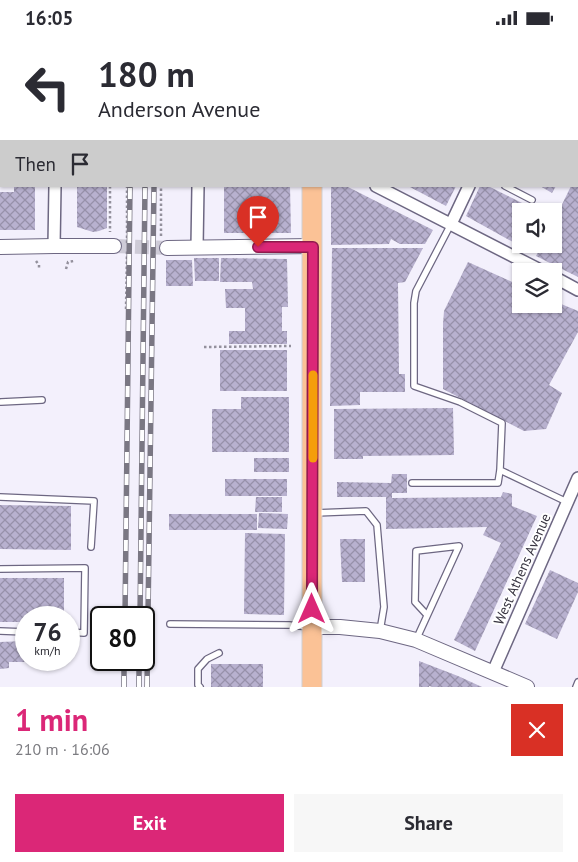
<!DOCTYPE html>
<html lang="en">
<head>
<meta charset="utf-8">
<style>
  :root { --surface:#fff; --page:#f7f7f7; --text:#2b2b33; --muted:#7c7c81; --accent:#db2777 }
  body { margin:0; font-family:"PT Sans",sans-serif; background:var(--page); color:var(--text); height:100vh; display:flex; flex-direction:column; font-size:19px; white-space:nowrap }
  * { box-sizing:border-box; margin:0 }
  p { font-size:16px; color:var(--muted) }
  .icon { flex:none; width:28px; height:28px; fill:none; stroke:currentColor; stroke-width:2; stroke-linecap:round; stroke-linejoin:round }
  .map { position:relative; height:652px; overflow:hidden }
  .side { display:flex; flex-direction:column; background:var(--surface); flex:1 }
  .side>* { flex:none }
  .guide { position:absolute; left:0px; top:0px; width:579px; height:152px; box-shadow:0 1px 4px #0004; background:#fff; color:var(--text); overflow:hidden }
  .tools { position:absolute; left:512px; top:168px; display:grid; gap:10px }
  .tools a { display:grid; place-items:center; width:50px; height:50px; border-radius:0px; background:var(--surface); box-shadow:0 1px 4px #0004; font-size:25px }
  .speed { position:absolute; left:15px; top:571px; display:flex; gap:10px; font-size:25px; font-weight:700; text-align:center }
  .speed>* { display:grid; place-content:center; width:65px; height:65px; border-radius:50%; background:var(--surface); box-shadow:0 1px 4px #0004; line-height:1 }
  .speed small { font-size:12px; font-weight:400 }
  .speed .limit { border:2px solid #111; border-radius:8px; background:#fff; color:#111 }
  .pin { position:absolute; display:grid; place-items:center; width:42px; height:42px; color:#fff; margin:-51px -21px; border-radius:50% 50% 50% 0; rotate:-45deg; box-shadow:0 0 5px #0007 }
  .pin .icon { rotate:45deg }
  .me { position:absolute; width:55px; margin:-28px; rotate:0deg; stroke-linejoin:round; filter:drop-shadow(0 0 4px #0008) }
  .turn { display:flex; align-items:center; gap:18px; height:105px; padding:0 15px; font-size:22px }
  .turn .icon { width:65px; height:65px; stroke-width:2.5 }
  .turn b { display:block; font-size:35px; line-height:42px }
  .then { display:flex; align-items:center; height:48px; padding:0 15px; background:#0003; gap:10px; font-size:19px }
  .round { display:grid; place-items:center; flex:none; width:52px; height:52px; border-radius:0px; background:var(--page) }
  .overview { display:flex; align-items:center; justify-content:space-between; height:85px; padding:0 15px }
  h1 { font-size:30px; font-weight:700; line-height:38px; color:var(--accent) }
  .primary-button { display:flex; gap:10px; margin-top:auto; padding:10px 15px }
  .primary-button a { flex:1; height:58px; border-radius:0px; background:var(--accent); color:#fff; font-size:20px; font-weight:700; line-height:58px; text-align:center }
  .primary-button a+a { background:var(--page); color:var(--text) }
  .status { display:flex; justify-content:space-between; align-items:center; height:35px; padding:0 25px; background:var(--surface); direction:ltr }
  .status svg { height:14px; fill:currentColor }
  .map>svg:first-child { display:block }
</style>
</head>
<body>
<div class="status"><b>16:05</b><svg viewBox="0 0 49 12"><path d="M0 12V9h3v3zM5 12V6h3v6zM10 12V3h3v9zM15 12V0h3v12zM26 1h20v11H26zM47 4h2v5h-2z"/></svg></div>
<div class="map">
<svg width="578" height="652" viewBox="0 0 578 652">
  <defs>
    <pattern id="building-cross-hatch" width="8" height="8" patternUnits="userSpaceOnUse" patternTransform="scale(1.25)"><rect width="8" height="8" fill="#b8b1cf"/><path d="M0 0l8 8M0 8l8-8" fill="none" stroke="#9791aa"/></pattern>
  </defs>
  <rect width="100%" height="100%" fill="#f3f0fc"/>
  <path fill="url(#building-cross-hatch)" d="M14 151H35V195H0V157H14Z
    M77 151H107V193L99 196 93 197 77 192Z
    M224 151H290L291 198H224Z
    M331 151H346L433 195 425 209H400L391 204 389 209 331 210Z
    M408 151H456L446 171Z
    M480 151H488L538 176H521V209H532L529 216 466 181Z
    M540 151H556L552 158Z
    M571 151H578V242L536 221 542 209H554V186Z
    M332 213H423L405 247 398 248 399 339H405V357H360V370L330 371Z
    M194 223H219V246H195Z
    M221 223 287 224 288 272H282V296H287V309H229V296H245V273H226L225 254H253L252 247H220Z
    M166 225H192L193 251H166Z
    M468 227 521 251V269H554V266L578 276V297L549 350 562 358 546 394 524 396 443 354V289L444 276Z
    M220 315H287V356H220Z
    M241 362H289V417H212V374H241Z
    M453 373 454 420 363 421V424H334V374Z
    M254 423H289V437H254Z
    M392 439H407V458H392V463L501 462 503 457 512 459V471L537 481 475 616 454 605 501 508 483 500 487 492 386 494V462H337V447L391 448Z
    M225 444H287V461H225Z
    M256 462H282V477H255Z
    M0 470 71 471V515L0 514Z
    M259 478 288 479 287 494 258 493Z
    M169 479H257V495H169Z
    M245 498 285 499 284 580 244 579Z
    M340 504H365V547H342Z
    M550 535 578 548V557L557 604 525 589Z
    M0 543H64V582H26V587H0Z
    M25 606V627H9V633L0 634V607Z
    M419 626 458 641 482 652H433L429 651V652H419Z
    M211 629H263V652H211Z"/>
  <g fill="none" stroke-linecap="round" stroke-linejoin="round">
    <path stroke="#cecbd7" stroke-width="14" stroke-dasharray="14 7" stroke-linecap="butt" d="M114 211 167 213"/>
    <g stroke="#6d6782" stroke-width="8">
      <path id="service" d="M379 0V1
        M510 1 511 0
        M0 80H1
        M505 151 532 165
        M1 367 42 365
        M500 435 567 467
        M412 448H498L500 435 502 388 460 367 414 351V268L416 256 451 189
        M0 462 94 466 91 512
        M315 478 366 476 377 490 384 572 380 596
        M0 534 85 533 84 598 69 597
        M170 589 289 590 310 592
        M0 596 26 597
        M416 605 459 511 416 516 415 567 427 580
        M200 652 198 650V634L207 624 219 618
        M576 652 578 647"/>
    </g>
    <g stroke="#6d6782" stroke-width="14">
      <path id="minor" d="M504 0V1
        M56 1V0
        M578 123V124
        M376 151 542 236
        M451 189 469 151
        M54 211 55 151
        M197 212 198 151
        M554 242 578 255
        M493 637 578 443"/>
    </g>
    <g stroke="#6d6782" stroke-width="16">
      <path id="tertiary" d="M0 212 54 211H114
        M167 213 313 211
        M312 592H340L380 596 416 605 527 652"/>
    </g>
    <g stroke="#cfcfd2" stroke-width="21">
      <path id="trunk" d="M312 1V0
        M312 652V151"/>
    </g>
    <path stroke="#93909c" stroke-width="2.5" stroke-dasharray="2.5 2.5" stroke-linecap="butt" d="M128 1V0
      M0 94H1
      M110 151V197
      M161 201V151
      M127 208V151
      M36 226 39 230V234
      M66 234 68 227 74 226
      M126 274 127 216
      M204 312 291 311"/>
    <use href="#service" stroke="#fff" stroke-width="5.5"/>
    <use href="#minor" stroke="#fff" stroke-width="11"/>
    <use href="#tertiary" stroke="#fff" stroke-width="14"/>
    <use href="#trunk" stroke="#fbc296" stroke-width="19"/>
    <g stroke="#7a7783" stroke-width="5.5">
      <path id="rail" d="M132 1V0
        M147 1V0
        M155 1V0
        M125 582 130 151
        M140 582 145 151
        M124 652V625
        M139 652V625
        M147 652 154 151"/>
    </g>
    <use href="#rail" stroke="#fff" stroke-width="4" stroke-dasharray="11" stroke-linecap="butt"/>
  </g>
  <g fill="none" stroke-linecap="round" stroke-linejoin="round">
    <g stroke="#8e194d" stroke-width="12">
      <path id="route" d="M258 212H313L312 574"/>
    </g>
    <use href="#route" stroke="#db2777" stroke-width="9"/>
    <path stroke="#f59e0b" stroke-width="9" d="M313 423V340"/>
  </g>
  <g text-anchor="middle" stroke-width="4" stroke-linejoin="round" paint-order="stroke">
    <g font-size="14" fill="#393642" stroke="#fff">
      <text transform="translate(522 534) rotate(-66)" y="5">West Athens Avenue</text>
    </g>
  </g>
</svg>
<div class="tools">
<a><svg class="icon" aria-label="sound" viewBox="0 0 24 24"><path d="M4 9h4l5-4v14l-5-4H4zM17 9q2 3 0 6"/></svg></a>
<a><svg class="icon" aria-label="layers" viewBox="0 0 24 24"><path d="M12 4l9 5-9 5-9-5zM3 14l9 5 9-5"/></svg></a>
</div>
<div class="speed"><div>76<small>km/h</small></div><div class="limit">80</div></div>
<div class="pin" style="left:258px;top:212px;background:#d93025"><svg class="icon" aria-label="arrive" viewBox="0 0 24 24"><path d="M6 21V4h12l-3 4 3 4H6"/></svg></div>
<svg class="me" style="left:312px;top:574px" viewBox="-20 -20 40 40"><path d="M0-17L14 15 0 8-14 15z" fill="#db2777" stroke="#fff" stroke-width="4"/></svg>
<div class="guide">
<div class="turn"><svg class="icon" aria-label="left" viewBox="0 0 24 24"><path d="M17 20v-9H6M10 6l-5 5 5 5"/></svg><div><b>180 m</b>Anderson Avenue</div></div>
<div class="then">Then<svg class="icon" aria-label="arrive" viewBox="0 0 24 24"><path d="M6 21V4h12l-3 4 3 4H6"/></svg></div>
</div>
</div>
<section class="side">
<div class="overview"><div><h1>1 min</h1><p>210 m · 16:06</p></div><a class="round" style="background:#d93025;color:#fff"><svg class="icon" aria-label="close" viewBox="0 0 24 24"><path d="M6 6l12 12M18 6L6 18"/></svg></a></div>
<div class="primary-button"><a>Exit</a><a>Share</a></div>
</section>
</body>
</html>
